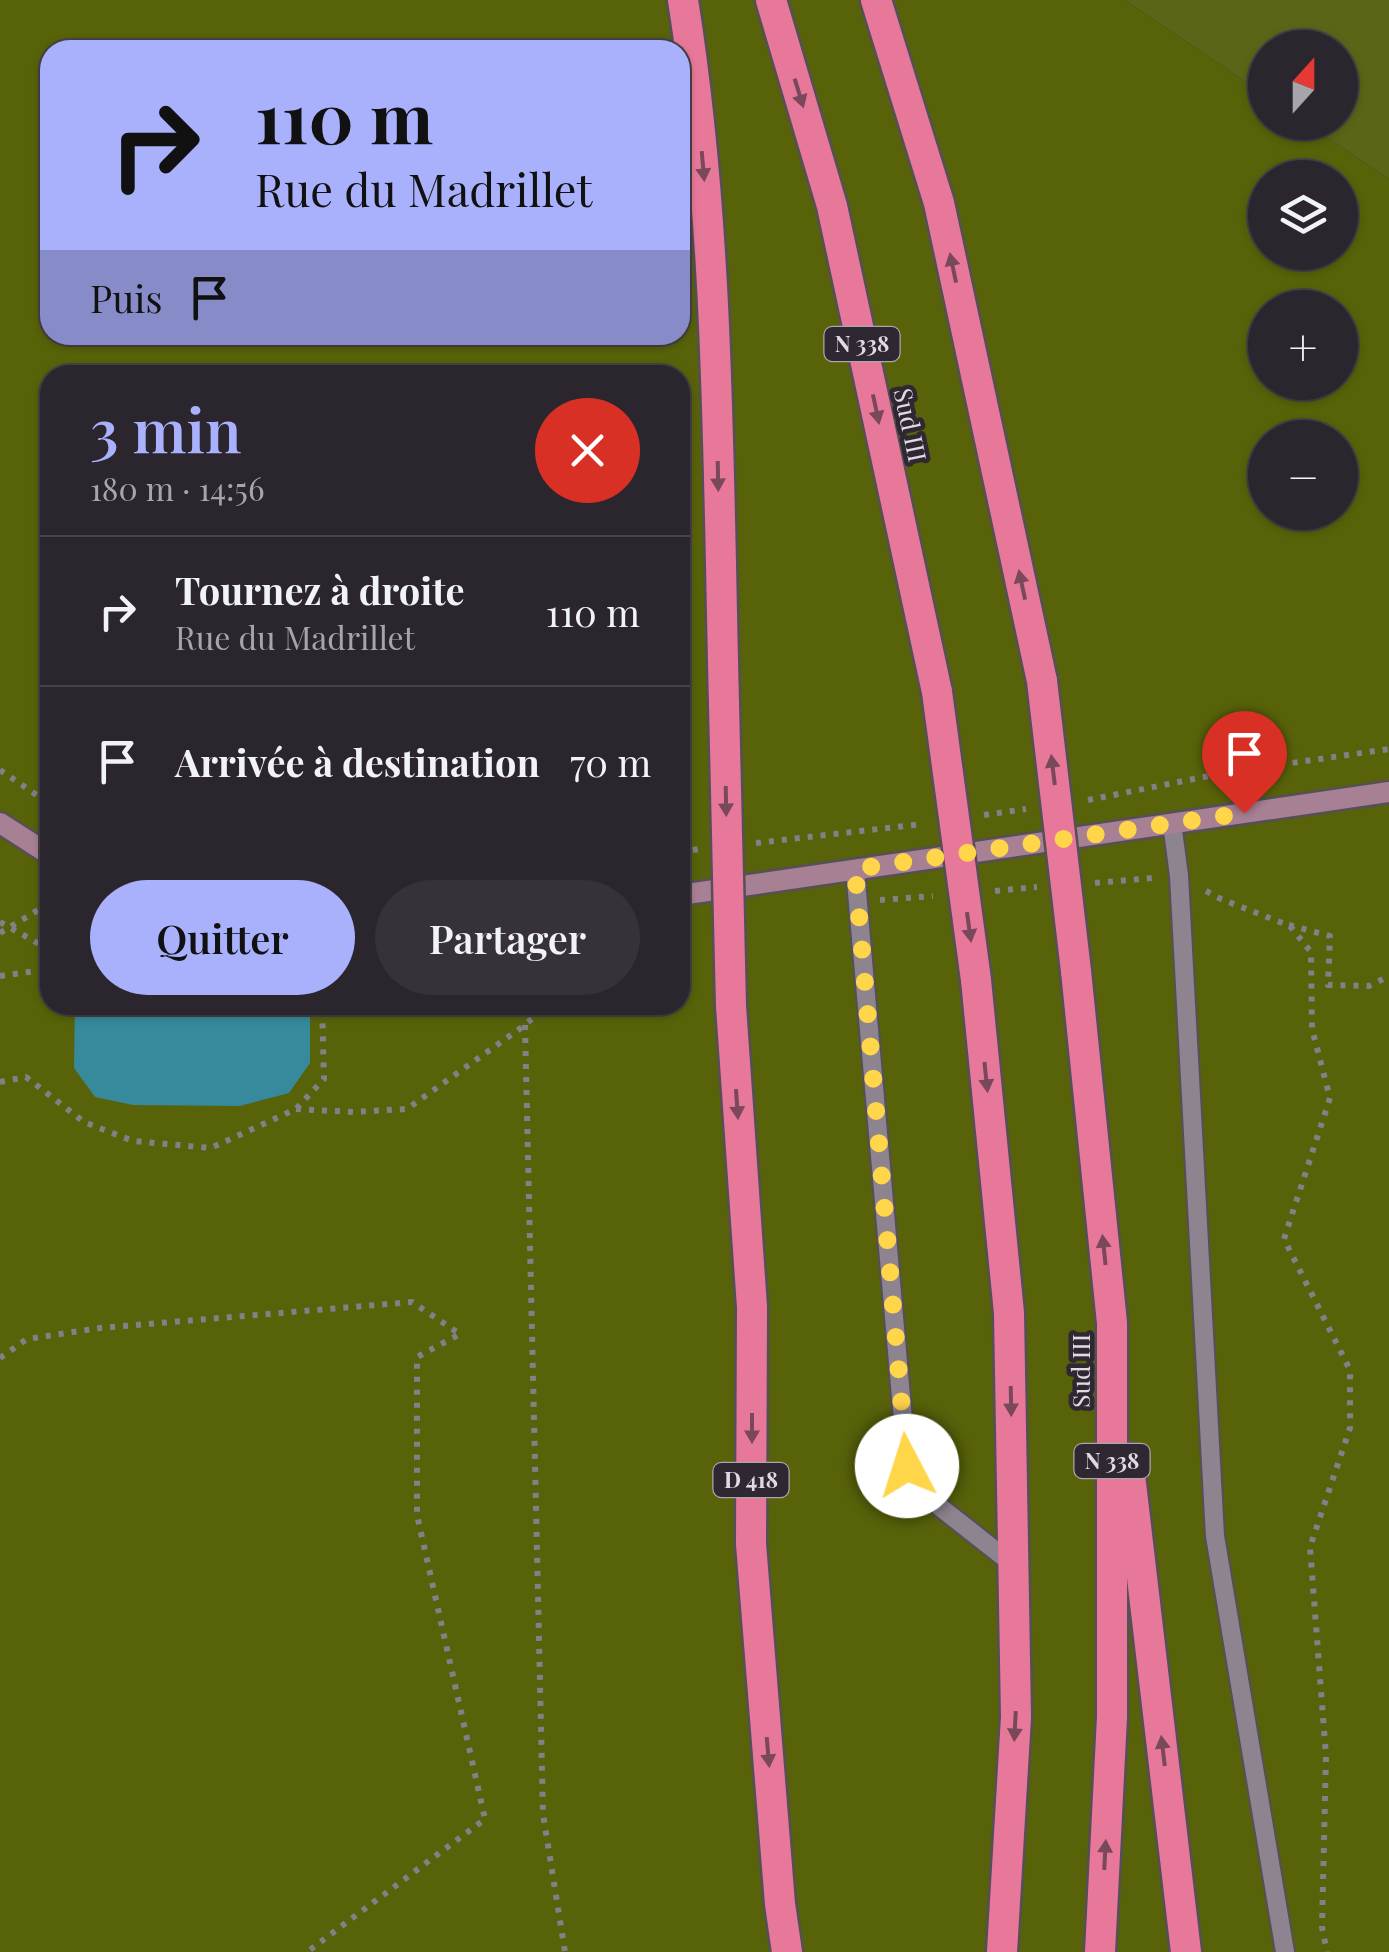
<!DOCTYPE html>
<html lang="fr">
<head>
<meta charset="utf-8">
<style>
  :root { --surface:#2b262d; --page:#373239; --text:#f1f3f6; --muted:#a6a5aa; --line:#474349; --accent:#a9b0fc }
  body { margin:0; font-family:"Playfair Display",serif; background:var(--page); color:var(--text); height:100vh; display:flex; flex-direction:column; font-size:38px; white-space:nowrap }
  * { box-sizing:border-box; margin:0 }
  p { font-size:32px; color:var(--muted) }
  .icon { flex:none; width:55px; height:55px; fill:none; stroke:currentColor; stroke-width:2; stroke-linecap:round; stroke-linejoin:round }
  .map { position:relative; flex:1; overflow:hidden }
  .side { position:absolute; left:40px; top:365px; width:650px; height:650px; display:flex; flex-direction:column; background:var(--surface); border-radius:30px; box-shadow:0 2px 8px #0004,0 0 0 2px var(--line) }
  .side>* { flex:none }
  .banner { position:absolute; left:40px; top:40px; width:650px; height:305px; border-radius:30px; box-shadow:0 2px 8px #0004,0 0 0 2px var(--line); background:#a9b0fc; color:#111; overflow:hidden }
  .needle { width:65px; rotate:21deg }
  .controls { position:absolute; left:1248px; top:30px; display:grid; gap:20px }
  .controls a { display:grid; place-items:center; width:110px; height:110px; border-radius:50%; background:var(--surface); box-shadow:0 2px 8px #0004,0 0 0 2px var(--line); font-size:50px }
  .pin { position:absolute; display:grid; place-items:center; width:85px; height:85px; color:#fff; margin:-102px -42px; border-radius:50% 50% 50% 0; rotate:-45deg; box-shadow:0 0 10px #0007 }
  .pin .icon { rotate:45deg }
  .me { position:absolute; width:110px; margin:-55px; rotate:355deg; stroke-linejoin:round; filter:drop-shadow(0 0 8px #0008) }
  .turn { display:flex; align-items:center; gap:35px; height:210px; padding:0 50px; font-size:45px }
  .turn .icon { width:130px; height:130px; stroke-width:2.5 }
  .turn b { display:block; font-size:70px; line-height:85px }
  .then { display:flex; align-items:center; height:95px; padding:0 50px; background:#0003; gap:20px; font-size:38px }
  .round { display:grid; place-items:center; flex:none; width:105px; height:105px; border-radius:52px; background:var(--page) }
  .head { display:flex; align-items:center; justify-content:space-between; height:170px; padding:0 50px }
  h1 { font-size:60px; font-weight:600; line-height:75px; color:var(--accent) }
  .primary-button { display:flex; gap:20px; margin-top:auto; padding:20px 50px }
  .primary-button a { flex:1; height:115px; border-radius:60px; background:var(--accent); color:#111; font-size:40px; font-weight:600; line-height:115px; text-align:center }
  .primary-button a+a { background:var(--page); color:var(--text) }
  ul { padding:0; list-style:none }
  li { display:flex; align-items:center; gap:30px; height:150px; padding:0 50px; border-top:2px solid var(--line) }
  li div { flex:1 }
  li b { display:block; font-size:38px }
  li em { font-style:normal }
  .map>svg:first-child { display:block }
</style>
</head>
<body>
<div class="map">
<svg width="1389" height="1952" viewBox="0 0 1389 1952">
  <rect width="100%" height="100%" fill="#39323c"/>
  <path fill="#5b6417" d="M1125 0H1389V179L1306 123 1340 122V48H1265V95Z"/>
  <path fill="#586209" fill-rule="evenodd" d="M0 0H1125L1265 95V122L1306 123 1389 179V1952H0ZM50 50H680V335H50ZM1265 178H1340V252H1265ZM1265 308H1340V382H1265ZM50 375H680V1005H50ZM1265 438H1340V512H1265Z"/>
  <path fill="#368a9b" d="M75 1005H310V1063L289 1093 240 1106 133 1105 95 1097 74 1068Z"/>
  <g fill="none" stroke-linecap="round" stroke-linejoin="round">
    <g stroke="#564f58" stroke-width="22">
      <path id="lane" d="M1172 823 1179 876 1215 1536 1285 1952
        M855 869 907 1466 940 1507 1015 1566"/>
    </g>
    <g stroke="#564f58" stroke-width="25">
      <path id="secondary" d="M0 823 50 855
        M680 895 1389 792"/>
    </g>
    <g stroke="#564f58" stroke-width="35">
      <path id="highway" d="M683 0C720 232 718 469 724 704
        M771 0 832 206 937 692
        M876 0 939 203 1042 681
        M1076 971 1112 1323V1717L1100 1952
        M976 980 1009 1313 1016 1717 1002 1952
        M731 1006 752 1307 751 1544 780 1904 787 1952
        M1128 1458 1186 1952"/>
    </g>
    <path stroke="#857f88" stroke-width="6" stroke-dasharray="5 8" stroke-linecap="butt" d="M0 770 50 804
      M1088 800 1229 772 1389 749
      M984 815 1026 809
      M756 843 922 824
      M680 852 699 849
      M1095 883 1152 878
      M995 891 1037 887
      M1206 891 1221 899 1290 926 1311 952 1312 1029 1330 1098 1284 1239 1350 1370V1428L1310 1547 1326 1756 1322 1927 1327 1952
      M880 900 933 896
      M0 922 50 950
      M1289 925 1330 936 1328 985 1369 986 1389 976
      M0 933 50 903
      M0 976 50 969
      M525 1025 543 1814 565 1952
      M0 1082 26 1077 84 1122 133 1141 211 1148 296 1109 324 1079 322 1005
      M296 1109 353 1112 407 1109 525 1025 547 1005
      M0 1358 27 1339 100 1328 412 1302 460 1334 417 1357V1515L485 1819 307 1952"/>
    <use href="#lane" stroke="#8d8490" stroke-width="18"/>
    <use href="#secondary" stroke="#a88093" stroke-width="20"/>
    <use href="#highway" stroke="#e87899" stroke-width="30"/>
    <g stroke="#564f58" stroke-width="35" stroke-linecap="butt">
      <path id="highway-bridge" d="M1042 681 1076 971
        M937 692 976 980
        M724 704 731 1006"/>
    </g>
    <use href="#highway-bridge" stroke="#e87899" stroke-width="30"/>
  </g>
  <defs><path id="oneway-solid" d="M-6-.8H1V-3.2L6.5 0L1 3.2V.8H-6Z" transform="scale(2.5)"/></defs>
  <g fill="#79485b">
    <use href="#oneway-solid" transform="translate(799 93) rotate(73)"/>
    <use href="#oneway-solid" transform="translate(703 166) rotate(85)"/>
    <use href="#oneway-solid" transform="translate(953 268) rotate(-102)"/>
    <use href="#oneway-solid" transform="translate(876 409) rotate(78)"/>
    <use href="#oneway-solid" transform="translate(718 476) rotate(89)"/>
    <use href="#oneway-solid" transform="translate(1022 585) rotate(-102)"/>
    <use href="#oneway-solid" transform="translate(1053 770) rotate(-97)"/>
    <use href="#oneway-solid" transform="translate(726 801) rotate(89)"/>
    <use href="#oneway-solid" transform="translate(969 927) rotate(82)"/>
    <use href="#oneway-solid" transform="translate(986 1077) rotate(84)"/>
    <use href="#oneway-solid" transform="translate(737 1104) rotate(86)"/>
    <use href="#oneway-solid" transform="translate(1104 1250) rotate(-96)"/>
    <use href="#oneway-solid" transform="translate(1011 1401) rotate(89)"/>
    <use href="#oneway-solid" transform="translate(752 1428) rotate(90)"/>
    <use href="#oneway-solid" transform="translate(1015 1726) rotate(93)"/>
    <use href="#oneway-solid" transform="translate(1163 1751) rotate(-97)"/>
    <use href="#oneway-solid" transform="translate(768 1752) rotate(85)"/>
    <use href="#oneway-solid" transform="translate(1105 1855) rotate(-87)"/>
  </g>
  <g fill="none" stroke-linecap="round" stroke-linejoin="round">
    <path stroke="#ffd54a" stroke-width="18" stroke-dasharray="0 32.4" d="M907 1466 855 869 1244 813"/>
  </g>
  <g text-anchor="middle" stroke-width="9" stroke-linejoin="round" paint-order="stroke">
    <g fill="#2f2832" stroke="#aba5ad" stroke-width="2.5">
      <rect x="824.5" y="327" width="75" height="34" rx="8"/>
      <rect x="1074.5" y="1444" width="75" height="34" rx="8"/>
      <rect x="713.5" y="1463" width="75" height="34" rx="8"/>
    </g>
    <g font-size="22" font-weight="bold" fill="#e0dbe2">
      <text x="862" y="352">N 338</text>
      <text x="1112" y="1469">N 338</text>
      <text x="751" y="1488">D 418</text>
    </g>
    <g font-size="25" fill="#e0dbe2" stroke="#2f2832">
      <text transform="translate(910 425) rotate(78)" y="9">Sud III</text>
      <text transform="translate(1081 1371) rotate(-90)" y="9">Sud III</text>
    </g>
  </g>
</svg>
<div class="controls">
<a><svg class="needle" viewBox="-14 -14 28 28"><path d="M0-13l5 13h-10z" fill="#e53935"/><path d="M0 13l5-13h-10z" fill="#a6a5aa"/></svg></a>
<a><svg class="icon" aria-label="layers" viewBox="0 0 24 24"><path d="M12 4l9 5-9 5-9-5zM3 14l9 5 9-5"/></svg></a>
<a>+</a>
<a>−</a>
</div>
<div class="pin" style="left:1244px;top:813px;background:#d93025"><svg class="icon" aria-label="arrive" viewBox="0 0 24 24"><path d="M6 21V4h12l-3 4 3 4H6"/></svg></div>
<svg class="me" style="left:907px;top:1466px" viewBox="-20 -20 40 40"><circle r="19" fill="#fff"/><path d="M0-13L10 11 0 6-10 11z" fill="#ffd54a"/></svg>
<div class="banner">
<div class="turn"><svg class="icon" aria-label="right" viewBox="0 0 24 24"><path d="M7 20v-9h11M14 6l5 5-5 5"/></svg><div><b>110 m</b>Rue du Madrillet</div></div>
<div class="then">Puis<svg class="icon" aria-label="arrive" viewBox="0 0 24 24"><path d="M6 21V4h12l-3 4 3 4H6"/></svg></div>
</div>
<section class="side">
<div class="head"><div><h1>3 min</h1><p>180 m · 14:56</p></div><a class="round" style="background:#d93025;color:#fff"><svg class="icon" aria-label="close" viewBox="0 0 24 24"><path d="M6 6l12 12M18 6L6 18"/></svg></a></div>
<ul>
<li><svg class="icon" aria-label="right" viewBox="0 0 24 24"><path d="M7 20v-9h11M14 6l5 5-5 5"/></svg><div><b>Tournez à droite</b><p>Rue du Madrillet</p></div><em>110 m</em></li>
<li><svg class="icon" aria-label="arrive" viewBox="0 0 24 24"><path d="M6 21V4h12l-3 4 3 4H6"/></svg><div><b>Arrivée à destination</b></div><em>70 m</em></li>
</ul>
<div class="primary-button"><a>Quitter</a><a>Partager</a></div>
</section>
</div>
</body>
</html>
